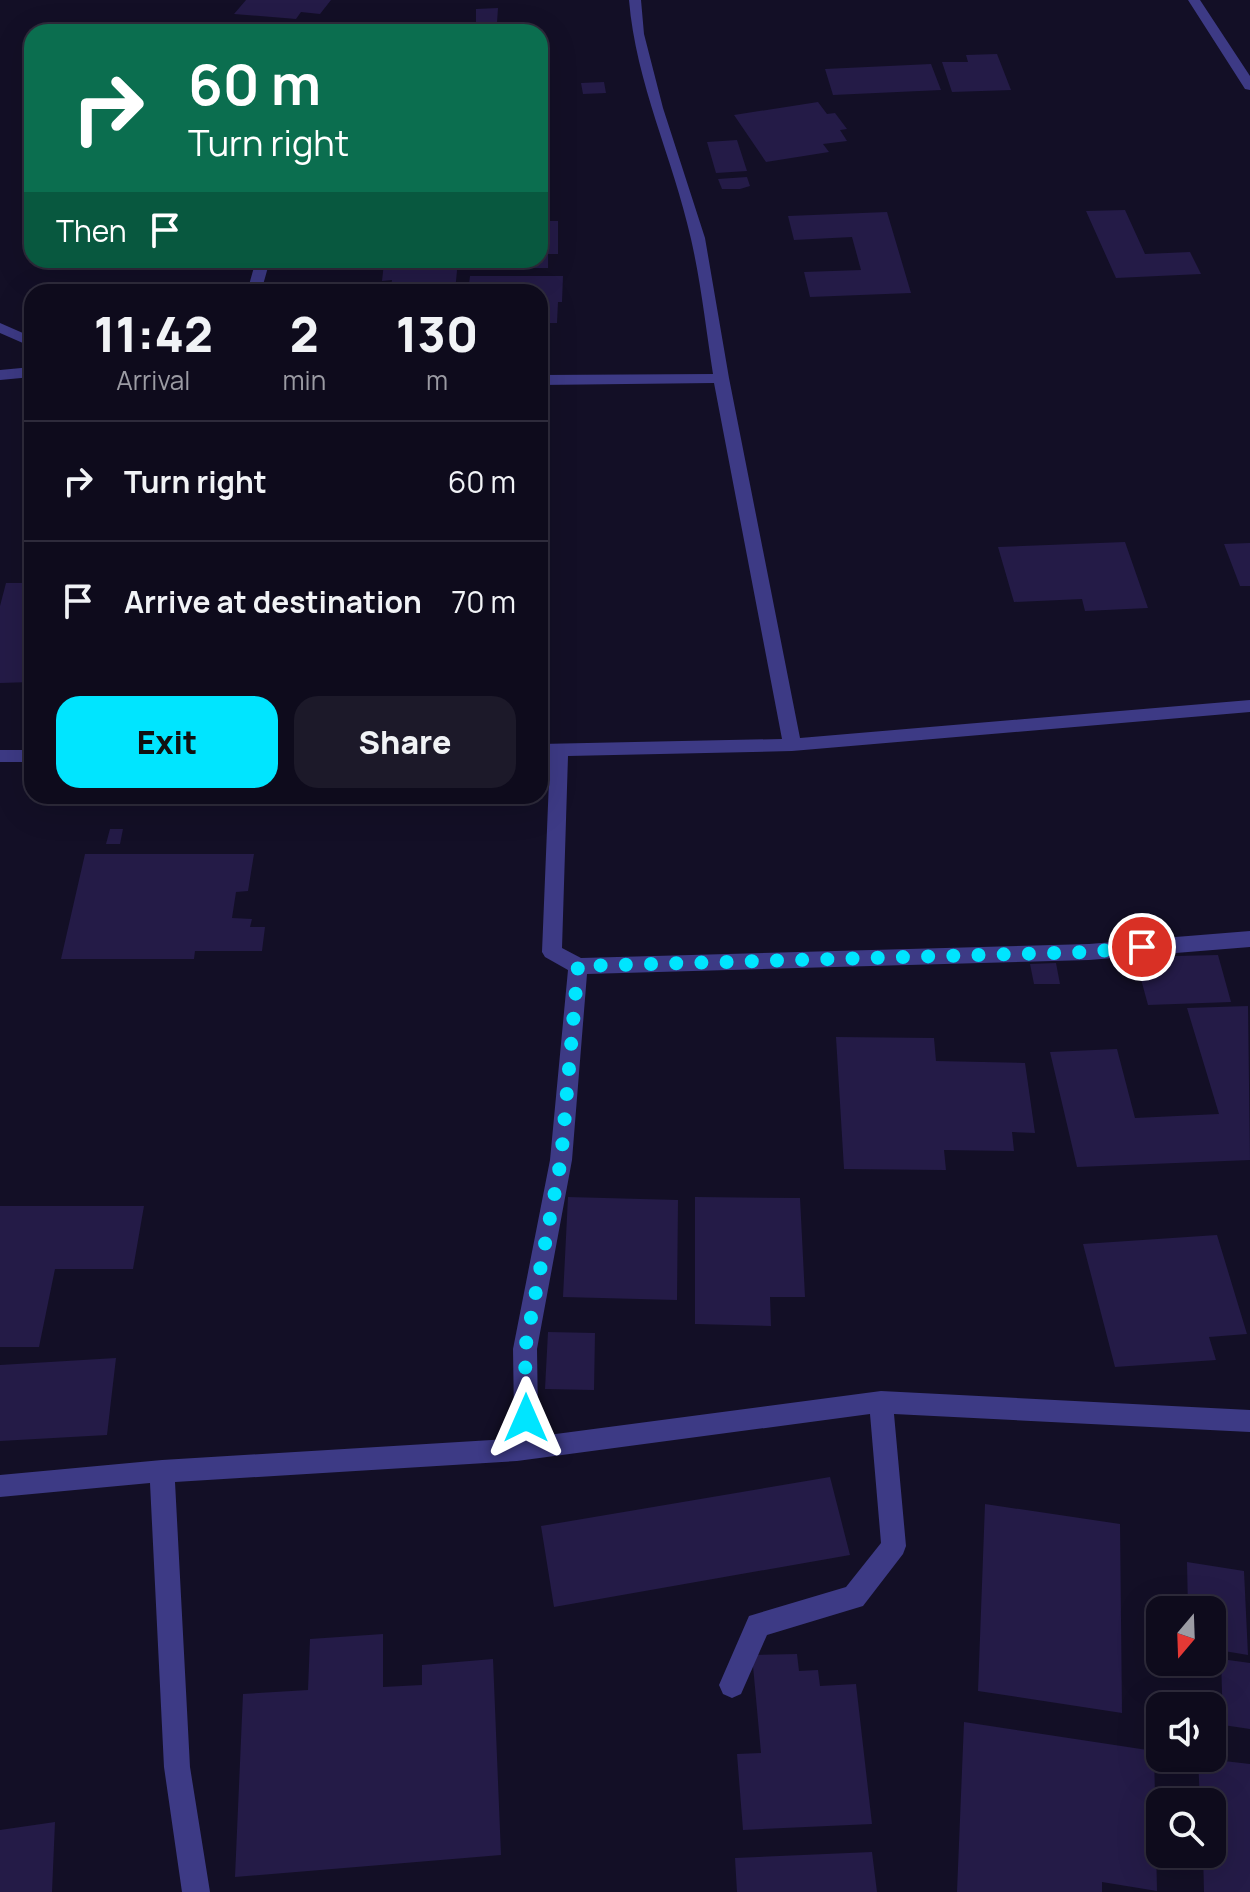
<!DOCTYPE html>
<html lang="en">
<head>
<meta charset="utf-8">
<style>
  :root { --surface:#0e0b1c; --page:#1c1929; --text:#f1f3f6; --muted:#9b9ba3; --line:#2e2b3b; --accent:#00e5ff }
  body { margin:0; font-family:Manrope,sans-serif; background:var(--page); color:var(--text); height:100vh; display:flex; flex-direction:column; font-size:30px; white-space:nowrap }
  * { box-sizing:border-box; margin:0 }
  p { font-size:26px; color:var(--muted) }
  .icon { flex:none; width:44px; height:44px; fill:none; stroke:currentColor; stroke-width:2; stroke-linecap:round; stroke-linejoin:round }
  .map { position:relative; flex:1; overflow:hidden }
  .sheet { position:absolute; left:24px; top:284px; width:524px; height:520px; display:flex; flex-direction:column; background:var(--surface); border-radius:24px; box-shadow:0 8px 32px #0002,0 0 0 2px var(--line) }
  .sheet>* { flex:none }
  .banner { position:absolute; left:24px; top:24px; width:524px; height:244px; border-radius:24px; box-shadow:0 8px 32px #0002,0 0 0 2px var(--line); background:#0b6e4f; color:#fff; overflow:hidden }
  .needle { width:52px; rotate:199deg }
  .tools { position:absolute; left:1146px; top:1596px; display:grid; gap:16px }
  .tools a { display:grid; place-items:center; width:80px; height:80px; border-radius:16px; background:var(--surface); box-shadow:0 8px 32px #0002,0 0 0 2px var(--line); font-size:40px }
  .pin { position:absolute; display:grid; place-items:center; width:68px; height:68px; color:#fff; margin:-34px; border:4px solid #fff; border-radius:50%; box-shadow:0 2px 8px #0007 }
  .me { position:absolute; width:88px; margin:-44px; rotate:0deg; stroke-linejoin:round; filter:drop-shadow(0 0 6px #0008) }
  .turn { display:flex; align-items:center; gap:28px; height:168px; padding:0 32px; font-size:36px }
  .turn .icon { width:104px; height:104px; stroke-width:2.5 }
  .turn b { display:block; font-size:56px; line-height:68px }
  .then { display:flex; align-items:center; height:76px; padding:0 32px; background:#0003; gap:16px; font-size:30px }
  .eta { display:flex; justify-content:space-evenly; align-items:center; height:136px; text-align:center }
  .eta b { font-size:48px; font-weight:800; line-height:56px }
  .cta { display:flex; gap:16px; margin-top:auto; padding:16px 32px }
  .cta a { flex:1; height:92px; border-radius:24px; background:var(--accent); color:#111; font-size:32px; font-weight:800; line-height:92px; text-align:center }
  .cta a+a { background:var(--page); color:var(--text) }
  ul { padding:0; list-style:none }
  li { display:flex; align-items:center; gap:24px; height:120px; padding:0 32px; border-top:2px solid var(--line) }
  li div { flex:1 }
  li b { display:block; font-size:30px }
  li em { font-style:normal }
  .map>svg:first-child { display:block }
</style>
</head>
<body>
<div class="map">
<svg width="1250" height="1892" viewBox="0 0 1250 1892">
  <rect width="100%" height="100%" fill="#130f26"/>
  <path fill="#241b47" d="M246 0H331L320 14 301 12 296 19 234 14Z
    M498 8 497 23H476V9Z
    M997 54 1011 90 952 92 942 62H968L966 55Z
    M931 64 941 90 833 95 825 69Z
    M604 82 606 93 583 94 581 83Z
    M818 102 827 114 835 113 847 129 840 130 847 141 823 144 829 152 766 162 734 115Z
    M737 140 747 171 716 173 707 142Z
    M747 177 750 186 740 189H722L718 179Z
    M540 190H543V206H547V221H558V254H548V268H471V260H540Z
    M1125 210 1145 254 1190 252 1201 274 1116 278 1086 211Z
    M887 212 911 293 810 297 804 272 861 270 852 237 794 240 788 216Z
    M393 260H458L455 292H390L392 280 382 281 384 263H393Z
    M470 276H563L562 302H558L557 323H540V292H468Z
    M1125 542 1148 608 1085 611 1082 599 1014 602 998 547Z
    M1250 543V586H1240L1224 544Z
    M6 583H32V682L0 683V606Z
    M110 829H123L120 844H106Z
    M85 854H254L248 891 236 892 232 918 252 919 250 927H265L262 951H195L194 959H61Z
    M1218 955 1231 1002 1148 1005 1135 957Z
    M1056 963 1060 984H1034L1030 964Z
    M1248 1006 1250 1160 1077 1167 1050 1052 1117 1049 1135 1118 1219 1114 1187 1008Z
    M836 1037 934 1038 936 1061 1025 1063 1035 1133 1012 1132 1014 1151 944 1150 946 1170 844 1169Z
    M568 1197 678 1200 677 1300 563 1297Z
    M695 1197 800 1198 805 1297H770L771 1326 695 1324Z
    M0 1206H144L133 1269H55L39 1347H0Z
    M1217 1235 1247 1334 1209 1337 1216 1360 1115 1367 1083 1244Z
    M548 1332 595 1333 594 1390 545 1389Z
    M116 1358 107 1435 0 1441V1365Z
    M830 1477 850 1555 554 1607 541 1526Z
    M985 1504 1120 1524 1122 1713 978 1691Z
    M1187 1562 1244 1571 1248 1655 1212 1649V1610H1188Z
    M383 1634V1687L422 1685V1665L493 1659 501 1855 235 1877 243 1694 308 1690 310 1639Z
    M797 1654 799 1671 818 1670 820 1686 856 1684 872 1824 743 1830 737 1754 761 1753 752 1655Z
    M1221 1659 1250 1663V1729L1223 1725Z
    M964 1722 1154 1751 1157 1891 1102 1882V1892H957Z
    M1198 1758 1250 1764V1892H1204L1203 1854H1212V1802H1200Z
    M55 1822 52 1892H0V1830Z
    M872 1852 877 1892H737L735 1858Z"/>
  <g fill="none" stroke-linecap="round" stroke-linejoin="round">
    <path fill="#3d3a85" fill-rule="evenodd" d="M629 0H641L644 34 663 108 705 238 729 378 800 738 1250 700V712L792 751 568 756 562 948 581 958 1089 944 1250 931V947L1089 960 587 974 572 1160 537 1349 538 1418 533 1437 881 1391 1250 1410V1432L894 1414 906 1546 903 1554 863 1606 767 1635 741 1694 732 1698 723 1694 719 1685 749 1616 846 1587 881 1543 870 1414 517 1461 175 1482 190 1767 210 1892H182L164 1767 150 1483 0 1497V1475L162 1460 508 1439 514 1418 513 1349 550 1160 568 970 545 957 542 952 550 756H540V744L782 739 714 383 540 385V375L713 374C706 329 701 283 691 239 673 158 636 84 629 0Z
      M1188 0H1200L1250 76V90L1245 89Z
      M256 260H270L261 292H247Z
      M0 323 32 337V347L0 333Z
      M32 367V377L0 380V370Z
      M0 750H32V762H0Z"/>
  </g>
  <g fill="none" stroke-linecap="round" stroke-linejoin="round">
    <path stroke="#00e5ff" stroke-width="14" stroke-dasharray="0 25.2" d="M526 1418 525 1349 561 1160 578 966 1089 952 1142 947"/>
  </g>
</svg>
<div class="tools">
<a><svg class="needle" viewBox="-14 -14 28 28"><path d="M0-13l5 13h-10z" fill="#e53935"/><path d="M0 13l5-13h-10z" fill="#9b9ba3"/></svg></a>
<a><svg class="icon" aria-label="sound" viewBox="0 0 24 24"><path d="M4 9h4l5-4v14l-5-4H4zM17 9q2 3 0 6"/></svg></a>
<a><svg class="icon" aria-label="search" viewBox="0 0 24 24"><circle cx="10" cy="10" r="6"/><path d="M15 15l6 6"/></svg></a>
</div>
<div class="pin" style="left:1142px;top:947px;background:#d93025"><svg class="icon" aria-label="arrive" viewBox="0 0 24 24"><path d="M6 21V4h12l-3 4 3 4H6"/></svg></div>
<svg class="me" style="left:526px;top:1418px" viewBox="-20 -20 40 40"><path d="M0-17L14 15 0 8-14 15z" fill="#00e5ff" stroke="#fff" stroke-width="4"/></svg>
<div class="banner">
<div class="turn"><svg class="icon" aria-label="right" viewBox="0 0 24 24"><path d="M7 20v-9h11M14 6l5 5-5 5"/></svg><div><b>60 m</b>Turn right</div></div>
<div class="then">Then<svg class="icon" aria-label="arrive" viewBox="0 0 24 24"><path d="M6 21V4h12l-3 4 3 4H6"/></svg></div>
</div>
<section class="sheet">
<div class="eta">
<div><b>11:42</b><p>Arrival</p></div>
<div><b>2</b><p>min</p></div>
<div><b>130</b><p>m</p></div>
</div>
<ul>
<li><svg class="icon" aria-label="right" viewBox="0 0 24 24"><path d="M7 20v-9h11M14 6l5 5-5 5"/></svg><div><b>Turn right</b></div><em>60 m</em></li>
<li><svg class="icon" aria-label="arrive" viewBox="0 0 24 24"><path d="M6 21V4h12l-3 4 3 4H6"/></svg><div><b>Arrive at destination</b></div><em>70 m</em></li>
</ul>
<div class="cta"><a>Exit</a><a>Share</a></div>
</section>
</div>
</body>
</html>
